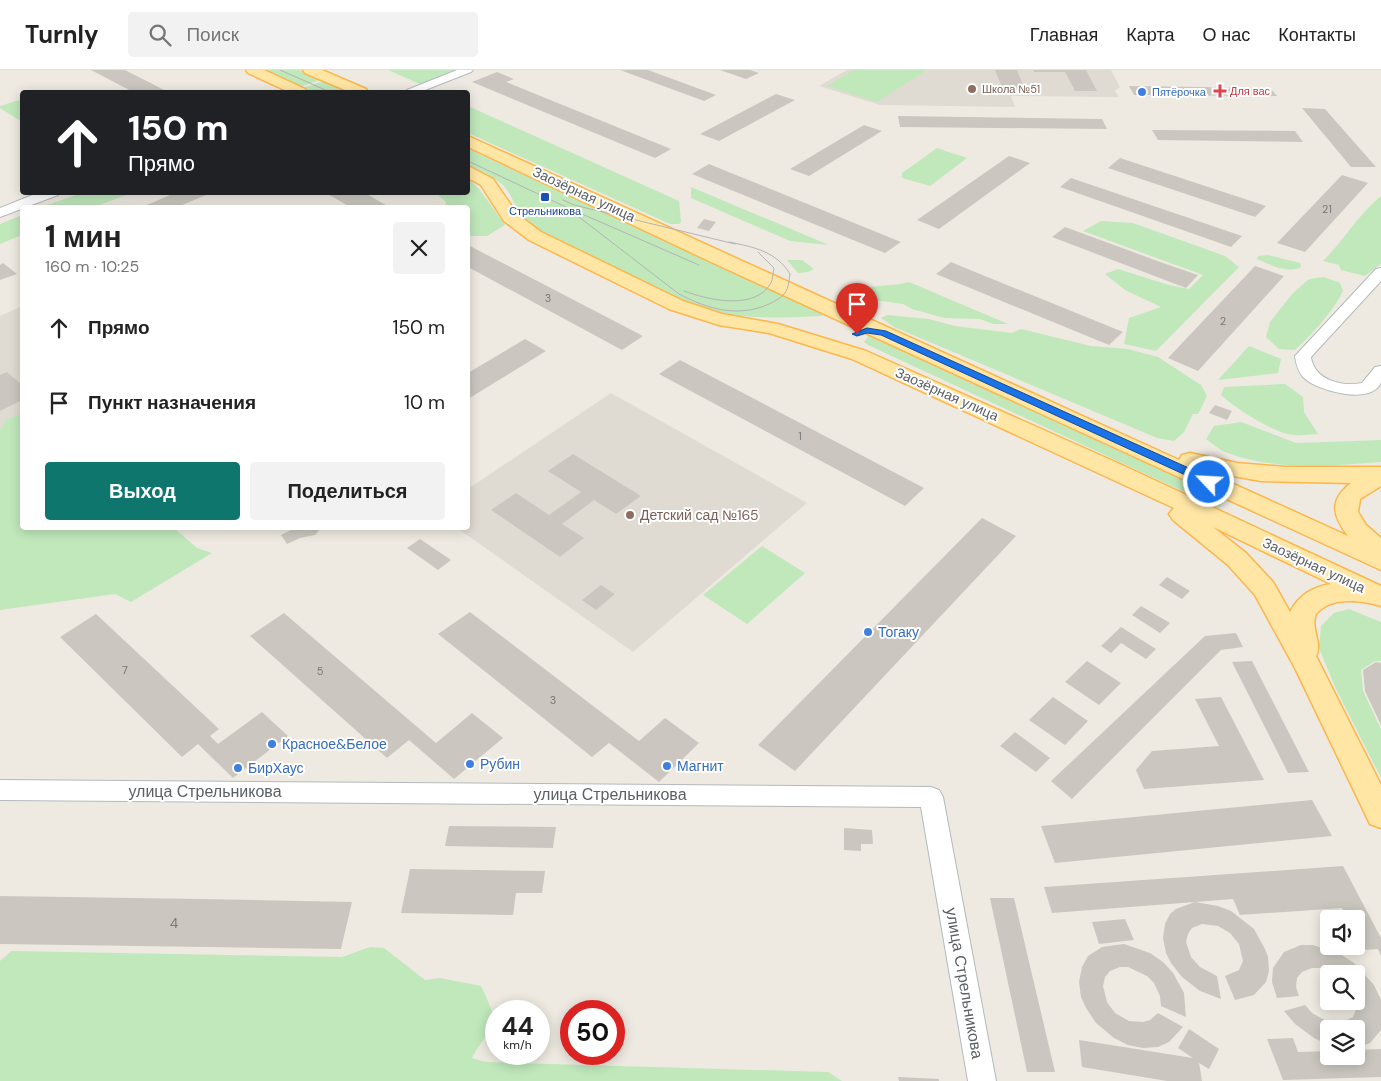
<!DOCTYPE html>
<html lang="ru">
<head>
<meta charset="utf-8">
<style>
  :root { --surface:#fff; --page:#f2f2f2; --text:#222; --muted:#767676; --line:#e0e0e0; --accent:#0f766e }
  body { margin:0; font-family:"DM Sans",sans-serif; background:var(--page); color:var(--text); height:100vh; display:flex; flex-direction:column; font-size:19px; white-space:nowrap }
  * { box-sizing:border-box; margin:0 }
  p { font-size:16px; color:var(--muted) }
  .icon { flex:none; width:28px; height:28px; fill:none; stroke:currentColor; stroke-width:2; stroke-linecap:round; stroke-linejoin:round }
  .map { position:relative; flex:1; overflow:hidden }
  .side { position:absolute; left:20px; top:135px; width:450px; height:325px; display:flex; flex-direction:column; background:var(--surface); border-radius:5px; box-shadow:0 2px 12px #0003 }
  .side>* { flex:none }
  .guide { position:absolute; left:20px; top:20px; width:450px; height:105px; border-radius:5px; box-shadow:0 2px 12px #0003; background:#202124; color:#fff; overflow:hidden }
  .buttons { position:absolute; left:1320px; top:840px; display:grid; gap:10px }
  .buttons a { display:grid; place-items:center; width:45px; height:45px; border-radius:5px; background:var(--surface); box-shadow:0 2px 12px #0003; font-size:25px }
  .speed { position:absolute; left:485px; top:930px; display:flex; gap:10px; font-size:25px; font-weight:700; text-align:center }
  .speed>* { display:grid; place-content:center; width:65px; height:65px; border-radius:50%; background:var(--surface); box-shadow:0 2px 12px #0003; line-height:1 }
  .speed small { font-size:12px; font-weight:400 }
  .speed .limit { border:8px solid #d22; background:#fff; color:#111 }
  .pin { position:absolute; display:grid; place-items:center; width:42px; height:42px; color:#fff; margin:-51px -21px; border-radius:50% 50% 50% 0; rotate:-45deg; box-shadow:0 0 5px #0007 }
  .pin .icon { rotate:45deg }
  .me { position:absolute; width:55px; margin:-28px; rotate:295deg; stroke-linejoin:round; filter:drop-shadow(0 0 4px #0008) }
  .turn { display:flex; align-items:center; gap:18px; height:105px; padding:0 25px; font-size:22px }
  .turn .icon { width:65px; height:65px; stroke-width:2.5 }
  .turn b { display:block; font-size:35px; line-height:42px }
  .round { display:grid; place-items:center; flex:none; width:52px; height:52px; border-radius:5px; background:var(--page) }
  .headline { display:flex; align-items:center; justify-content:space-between; height:85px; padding:0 25px }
  h1 { font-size:30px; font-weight:700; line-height:38px }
  .cta { display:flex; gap:10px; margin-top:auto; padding:10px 25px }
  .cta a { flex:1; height:58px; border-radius:5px; background:var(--accent); color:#fff; font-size:20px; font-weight:700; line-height:58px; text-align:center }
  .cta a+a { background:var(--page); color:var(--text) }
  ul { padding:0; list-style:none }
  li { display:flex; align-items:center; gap:15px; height:75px; padding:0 25px }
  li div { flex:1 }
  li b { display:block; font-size:19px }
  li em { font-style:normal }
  header { display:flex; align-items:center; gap:30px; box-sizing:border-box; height:70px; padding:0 25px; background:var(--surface); border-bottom:1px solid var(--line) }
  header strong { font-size:24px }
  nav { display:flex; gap:28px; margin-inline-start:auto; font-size:18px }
  .search { width:350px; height:45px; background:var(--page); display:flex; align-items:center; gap:12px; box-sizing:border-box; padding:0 18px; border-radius:5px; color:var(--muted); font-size:19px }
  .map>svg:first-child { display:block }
</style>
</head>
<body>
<header>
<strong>Turnly</strong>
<div class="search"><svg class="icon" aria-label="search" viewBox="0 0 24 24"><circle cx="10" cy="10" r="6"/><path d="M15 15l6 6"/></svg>Поиск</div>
<nav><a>Главная</a><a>Карта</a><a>О нас</a><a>Контакты</a></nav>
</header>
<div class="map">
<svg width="1381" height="1011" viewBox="0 0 1381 1011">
  <rect width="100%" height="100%" fill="#eeeae1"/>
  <path fill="#e0dbd2" d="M847 0H1111L1120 17 1115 21 1119 27 1011 26 1015 37 880 35 819 16Z
    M22 236V362L0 373V246Z
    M611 323 807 433 633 582 457 458H468V419Z"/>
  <path fill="#c0e8bb" d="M263 0H299L320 10 300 17Z
    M388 0H459L422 15Z
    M854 0H927L877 32 827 16Z
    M323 11 347 22H312L303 18Z
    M22 29V52L0 38V36Z
    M468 36 679 131 681 152 679 154H670L468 63Z
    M937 78 967 88 930 116 902 108V103Z
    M468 79 825 244 822 246C787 248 750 249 715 242 677 234 636 208 601 191 576 179 548 168 527 151 516 142 513 126 504 116 495 107 479 102 468 96Z
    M468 108 480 120 505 155 487 166H468V138L445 137 446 132 436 123 468 122Z
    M691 117 829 175 790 171 691 128Z
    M81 123V122L132 123 94 137H42Z
    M1381 126V194L1365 206 1341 200 1339 195 1323 191C1344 170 1358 145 1381 126Z
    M22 145V165L0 174V154Z
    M1101 151 1133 153 1225 186 1239 197 1156 281 1124 274 1129 248 1161 237 1125 220 1105 204 1118 199 1169 215 1189 219 1203 205 1083 161Z
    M1268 185 1300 193 1301 197C1287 204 1271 195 1257 189L1258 186Z
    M787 190H802L814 199 808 202 798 203Z
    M1324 207 1340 213 1343 221C1334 241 1311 265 1295 280L1279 279 1266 267 1270 252 1292 224 1309 209Z
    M909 212 1008 254H993L980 249 944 248 912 239 903 234 874 230 861 219C877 214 893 217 909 212Z
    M887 245 929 249 955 256 1012 263 1021 259 1091 276 1128 279 1158 287 1201 315 1207 326 1198 344H1193L1184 362 1174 371 1157 368 894 257 881 248Z
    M869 265 876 267 1228 428 1219 438 868 275 864 272Z
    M1249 276 1281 289 1278 303 1218 310Z
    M1285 314 1303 327 1304 342 1318 364C1310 364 1302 366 1294 365 1275 364 1235 338 1221 325L1224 317Z
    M22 344V458H174L197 478 212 483 131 532 115 524 0 540V360L7 349Z
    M1241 352 1296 373 1381 370V392C1331 396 1273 401 1225 382 1218 379 1212 373 1206 369L1214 356Z
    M762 476 805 503 747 554 703 525Z
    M1349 539 1381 552V591H1375L1361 600 1363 621 1381 659V708L1335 617 1319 578 1321 556 1334 543Z
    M370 877 384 878 425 910 440 908 481 916C503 961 492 951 472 988L486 992 828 1002 842 1011H0V891L11 881 342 887Z"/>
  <path fill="#cbc7c0" d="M91 0H125L168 22H133Z
    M620 0H648L716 25 704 31Z
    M720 0H750L759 3 746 9Z
    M995 0H1017L1025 20H1003Z
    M1034 0H1086L1097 21H1075L1065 2H1034Z
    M497 2 514 9 506 12 671 79 655 88 472 12Z
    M1129 16 1270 18 1277 26 1134 25Z
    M776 24 795 30 719 71 700 64Z
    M1302 38 1325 39 1376 97H1351Z
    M898 46 1102 49 1107 59 900 57Z
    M864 55 882 61 809 106 790 99Z
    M1152 60 1295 61 1303 72 1158 70Z
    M1009 86 1030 93 939 159 917 150Z
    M1120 88 1251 131 1266 136 1255 147 1108 98Z
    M709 94 736 105 901 172 885 183 692 104Z
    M1342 105 1368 113 1305 182 1277 173Z
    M1071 108 1242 166 1231 177 1060 117Z
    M177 122 211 123 175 138H140Z
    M324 122H363L391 138H352Z
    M704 149 716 152 709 161 697 158Z
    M1065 157 1163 193 1198 205 1186 218 1052 167Z
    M468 175 643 266 622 280 468 197Z
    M951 192 975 202 1123 262 1109 275 936 204Z
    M3 193 17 204 0 210V195Z
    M1255 196 1284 206 1198 301 1168 288Z
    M525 269 546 281 468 329V303Z
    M680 290 924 418 905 436 659 304Z
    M7 302 22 315V330L0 341V305Z
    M1215 335 1232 341 1227 350 1209 343Z
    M573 384 641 426 616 444 594 430 562 454 584 468 560 487 491 440 516 423 549 445 581 422 548 401Z
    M982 448 1016 466 795 701 758 675Z
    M295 458H321L315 465 300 468 287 474 281 465Z
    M420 469 451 490 438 500 407 478Z
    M1167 507 1190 521 1182 529 1159 515Z
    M601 515 615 524 596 540 582 530Z
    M1141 536 1170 553 1160 563 1132 545Z
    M470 542 639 671 665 648 699 673 659 712 609 673 592 687 438 564Z
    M284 543 436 673 472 643 503 668 454 709 409 670 387 688 250 566Z
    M96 544 219 659 210 666 218 674 262 642 288 666 233 708 198 674 182 687 60 567Z
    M1121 557 1156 579 1146 589 1121 573 1111 583 1101 576Z
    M1236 563 1243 577 1221 580 1072 729 1051 711 1205 566Z
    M1087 591 1121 613 1099 635 1065 612Z
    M1252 591 1309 702 1288 703 1232 592Z
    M1376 592 1381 593V655L1365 621 1363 600Z
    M1053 627 1088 651 1065 675 1029 650Z
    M1221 627 1264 710 1144 719 1136 700 1152 681 1219 676 1195 629Z
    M1015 662 1050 688 1036 702 1000 676Z
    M1312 730 1332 766 1055 793 1041 756Z
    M449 756 556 757 553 778 445 776Z
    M844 758 872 760 873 774H861V781L844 780Z
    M1343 796 1381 868V886L1378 879 1363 880 1356 866V849H1347L1342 838 1240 845 1233 829 1195 832 1218 836 1231 841 1254 859 1265 879 1268 887 1269 901 1266 912 1254 925 1235 930 1225 906 1239 900 1243 891 1239 874 1230 863 1218 856 1202 854 1192 858 1188 864 1186 872 1191 887 1200 897 1217 906 1221 929 1200 921 1182 907 1171 893 1166 883 1163 868 1165 854 1170 844 1176 839 1195 832 1052 843 1044 817Z
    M410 799 545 801 542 823H516L513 845 401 843Z
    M0 826 199 829 352 832 341 879 0 874Z
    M990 828H1014L1055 1002H1027Z
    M1125 849 1134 870 1099 874 1092 852Z
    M1124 874 1150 883 1163 892 1173 903 1184 923 1186 947 1161 936 1160 926 1154 913 1147 906 1128 897H1120L1110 901 1105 907 1103 916 1107 932 1115 943 1129 951 1143 952 1150 950 1158 943 1183 957 1169 972 1158 977 1143 978 1128 975 1114 968 1096 953 1086 938 1081 927 1079 912 1082 897 1088 886 1102 877Z
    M1301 875H1313L1340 884 1354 893 1374 915 1381 930V960L1370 973 1356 978V959H1329V975L1314 968 1295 954 1284 941 1305 935 1312 943 1328 952 1341 953 1353 947 1357 937 1356 904H1335L1320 898H1312L1302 902 1297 908 1296 917 1299 926 1277 928 1272 912 1273 898 1284 882Z
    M1189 959 1219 979 1209 999 1199 993 1202 1011H1167L1082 997 1079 970 1193 988 1178 978Z
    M1293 968 1298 982 1329 981V986H1356V980L1381 979V1007L1283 1010 1267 969Z
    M898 1007 939 1009V1011H899Z"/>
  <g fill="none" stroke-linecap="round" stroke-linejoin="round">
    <g stroke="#b4b9bd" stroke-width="2">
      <path id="minor" d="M457 0H473L471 2 420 22H405L407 20Z
        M40 122H59L58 125 0 147V138Z
        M1381 198V211L1311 287C1314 310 1342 317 1362 313L1375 297 1381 296C1381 300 1381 308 1381 312 1373 336 1316 321 1303 307 1298 301 1296 294 1295 286L1376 199Z
        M0 710 931 717 939 720 943 727 996 1011H968L921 737 0 730Z"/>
    </g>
    <g stroke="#fcb64c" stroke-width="3">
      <path id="major" d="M246 0H264L305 19 307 22H289L248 3Z
        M303 0H322L366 19 368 22H350L305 3Z
        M468 66 1179 390 1182 385 1190 383 1237 393 1285 397H1381V416L1360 429 1358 442 1366 455 1381 468V500L709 191 468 77ZM1205 401 1261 411 1351 413C1328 431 1333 446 1348 466Z
        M468 96 493 109 517 144 541 162 683 231 722 244 778 254 866 281 1122 395 1381 516V536C1361 530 1331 526 1316 544 1310 558 1323 574 1316 586L1381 715V758L1370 754 1295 598 1255 525 1228 495 1173 450 1169 444 1174 438 852 289 769 263 719 255 669 239 529 170 504 151 481 115 468 108ZM1213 457 1331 514C1312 517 1299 525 1290 542L1273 512 1246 483Z"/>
    </g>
    <use href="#minor" fill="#fff" fill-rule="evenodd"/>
    <use href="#major" fill="#ffe6a5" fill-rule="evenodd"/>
    <path stroke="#b3b4b4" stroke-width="1" d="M280 0 330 22
      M468 91 566 137 679 224C708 239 738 248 769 234 775 231 781 228 785 223 789 217 789 210 790 204 776 181 753 177 729 172
      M563 130 574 135 735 174
      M582 144 699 195
      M684 221C708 230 755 241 771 213 773 209 773 203 774 198L758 182"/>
  </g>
  <path fill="#1a73e8" stroke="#114b97" d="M867 258 886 261 1213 409 1214 412 1209 415 1205 414 881 265 867 263 857 266 852 264Z"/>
  <g fill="#8d6e63" stroke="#fff" stroke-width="2">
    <circle cx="972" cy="19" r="5"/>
    <circle cx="630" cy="445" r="5"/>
  </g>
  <path fill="#e0444e" stroke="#fff" stroke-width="2" d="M1217.5 13.5h5v5h5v5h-5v5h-5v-5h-5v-5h5z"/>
  <g fill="#3f7fe0" stroke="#fff" stroke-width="2">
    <circle cx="1142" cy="22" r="5"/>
    <circle cx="868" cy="562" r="5"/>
    <circle cx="272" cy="674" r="5"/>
    <circle cx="470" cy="694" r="5"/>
    <circle cx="667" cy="696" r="5"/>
    <circle cx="238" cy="698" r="5"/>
  </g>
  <rect fill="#1a4fb4" stroke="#fff" stroke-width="2" x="540" y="122" width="10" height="10" rx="2.5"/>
  <g text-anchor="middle" stroke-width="4" stroke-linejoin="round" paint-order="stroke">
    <g font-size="11" fill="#785e54" stroke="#fff" text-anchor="start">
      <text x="982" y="23">Школа №51</text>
    </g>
    <g font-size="11" fill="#be3a42" stroke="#fff" text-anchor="start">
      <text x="1230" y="25">Для вас</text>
    </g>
    <g font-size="11" fill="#366cbe" stroke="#fff" text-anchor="start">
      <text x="1152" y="26">Пятёрочка</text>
    </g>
    <g font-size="11" fill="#76797a">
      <text x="1327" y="143">21</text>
      <text x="548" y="232">3</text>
      <text x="1223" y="255">2</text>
      <text x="800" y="370">1</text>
      <text x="125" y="604">7</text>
      <text x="320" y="605">5</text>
      <text x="553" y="634">3</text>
    </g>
    <g font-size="11" fill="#164399" stroke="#fff">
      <text x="545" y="145">Стрельникова</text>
    </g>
    <g font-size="14" fill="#5a5f63" stroke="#fff">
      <text transform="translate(584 124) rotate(25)" y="5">Заозёрная улица</text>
      <text transform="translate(947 324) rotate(24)" y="5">Заозёрная улица</text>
      <text transform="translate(1314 495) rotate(25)" y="5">Заозёрная улица</text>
    </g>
    <g font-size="14" fill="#785e54" stroke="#fff" text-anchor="start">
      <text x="640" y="450">Детский сад №165</text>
    </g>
    <g font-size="14" fill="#366cbe" stroke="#fff" text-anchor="start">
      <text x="878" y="567">Тогаку</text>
      <text x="282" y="679">Красное&amp;Белое</text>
      <text x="480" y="699">Рубин</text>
      <text x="677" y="701">Магнит</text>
      <text x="248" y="703">БирХаус</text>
    </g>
    <g font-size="14" fill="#76797a">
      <text x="174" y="858">4</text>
    </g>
    <g font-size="16" fill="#5a5f63" stroke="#fff">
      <text x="205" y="727">улица Стрельникова</text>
      <text x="610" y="730">улица Стрельникова</text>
      <text transform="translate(965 913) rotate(80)" y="6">улица Стрельникова</text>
    </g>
  </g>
</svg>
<div class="buttons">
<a><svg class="icon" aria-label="sound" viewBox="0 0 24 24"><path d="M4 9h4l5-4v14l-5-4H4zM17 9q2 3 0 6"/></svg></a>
<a><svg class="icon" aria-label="search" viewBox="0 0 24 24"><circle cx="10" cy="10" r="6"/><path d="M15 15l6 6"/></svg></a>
<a><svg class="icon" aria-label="layers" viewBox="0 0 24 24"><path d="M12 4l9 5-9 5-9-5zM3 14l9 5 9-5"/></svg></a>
</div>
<div class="speed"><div>44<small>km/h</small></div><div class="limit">50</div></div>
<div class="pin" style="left:857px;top:264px;background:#d93025"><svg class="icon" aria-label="arrive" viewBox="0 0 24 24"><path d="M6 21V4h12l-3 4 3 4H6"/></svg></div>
<svg class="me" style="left:1209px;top:412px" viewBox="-20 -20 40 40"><circle r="17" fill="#1a73e8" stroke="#fff" stroke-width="3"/><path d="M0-11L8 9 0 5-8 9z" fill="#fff"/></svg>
<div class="guide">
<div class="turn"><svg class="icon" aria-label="ahead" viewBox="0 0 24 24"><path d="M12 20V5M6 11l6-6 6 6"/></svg><div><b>150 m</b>Прямо</div></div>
</div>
<section class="side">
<div class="headline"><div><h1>1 мин</h1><p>160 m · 10:25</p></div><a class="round"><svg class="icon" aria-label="close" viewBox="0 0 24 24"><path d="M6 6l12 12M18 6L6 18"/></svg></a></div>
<ul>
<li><svg class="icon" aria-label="ahead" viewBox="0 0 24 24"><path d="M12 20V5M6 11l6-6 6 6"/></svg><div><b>Прямо</b></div><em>150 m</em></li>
<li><svg class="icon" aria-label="arrive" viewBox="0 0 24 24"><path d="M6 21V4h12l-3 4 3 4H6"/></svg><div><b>Пункт назначения</b></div><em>10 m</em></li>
</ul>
<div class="cta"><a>Выход</a><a>Поделиться</a></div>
</section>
</div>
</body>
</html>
